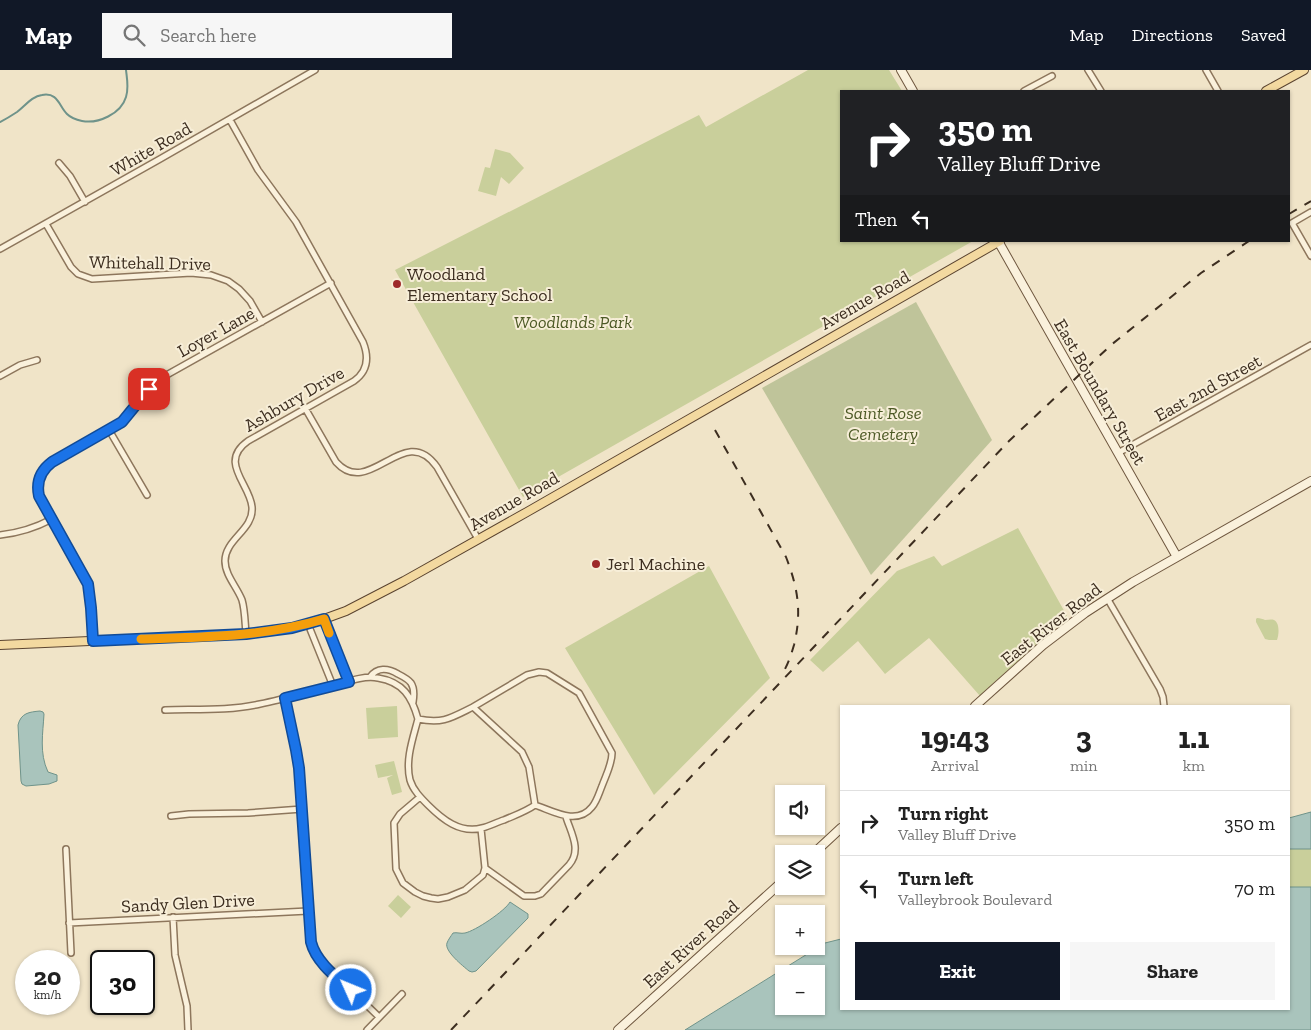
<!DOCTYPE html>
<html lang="en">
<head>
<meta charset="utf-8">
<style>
  :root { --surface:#fff; --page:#f6f6f6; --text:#222; --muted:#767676; --line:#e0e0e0; --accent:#111827 }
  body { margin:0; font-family:"Zilla Slab",serif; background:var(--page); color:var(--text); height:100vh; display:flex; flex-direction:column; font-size:19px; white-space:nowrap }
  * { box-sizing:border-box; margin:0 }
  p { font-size:16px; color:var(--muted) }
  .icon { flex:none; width:28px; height:28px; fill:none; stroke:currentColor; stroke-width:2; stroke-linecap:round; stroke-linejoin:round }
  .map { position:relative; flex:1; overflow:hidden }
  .details { position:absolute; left:840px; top:635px; width:450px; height:305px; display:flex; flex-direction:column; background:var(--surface); border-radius:0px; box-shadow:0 1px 4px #0004 }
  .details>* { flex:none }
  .top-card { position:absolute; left:840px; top:20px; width:450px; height:152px; border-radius:0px; box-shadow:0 1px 4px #0004; background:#202124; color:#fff; overflow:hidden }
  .tools { position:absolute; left:775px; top:715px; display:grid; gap:10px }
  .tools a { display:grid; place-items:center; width:50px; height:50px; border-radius:0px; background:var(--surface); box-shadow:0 1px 4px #0004; font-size:25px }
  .speed { position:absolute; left:15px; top:880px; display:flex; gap:10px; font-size:25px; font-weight:700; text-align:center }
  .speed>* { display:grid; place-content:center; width:65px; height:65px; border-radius:50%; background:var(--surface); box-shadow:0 1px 4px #0004; line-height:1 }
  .speed small { font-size:12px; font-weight:400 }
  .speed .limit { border:2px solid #111; border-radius:8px; background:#fff; color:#111 }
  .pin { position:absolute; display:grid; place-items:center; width:42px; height:42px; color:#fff; margin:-21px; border-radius:10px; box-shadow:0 2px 8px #0006 }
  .me { position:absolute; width:55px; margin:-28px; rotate:314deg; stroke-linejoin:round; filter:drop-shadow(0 0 4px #0008) }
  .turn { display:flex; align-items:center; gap:18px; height:105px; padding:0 15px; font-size:22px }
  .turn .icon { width:65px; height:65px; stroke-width:2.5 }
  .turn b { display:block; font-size:35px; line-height:42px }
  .then { display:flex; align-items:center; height:48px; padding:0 15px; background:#0003; gap:10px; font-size:19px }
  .eta { display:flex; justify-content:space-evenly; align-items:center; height:85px; text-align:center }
  .eta b { font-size:30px; font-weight:800; line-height:35px }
  .primary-button { display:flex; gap:10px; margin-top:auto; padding:10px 15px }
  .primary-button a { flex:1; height:58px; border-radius:0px; background:var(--accent); color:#fff; font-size:20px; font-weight:800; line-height:58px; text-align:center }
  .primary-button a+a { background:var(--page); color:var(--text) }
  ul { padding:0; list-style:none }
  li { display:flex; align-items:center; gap:15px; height:65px; padding:0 15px; border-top:1px solid var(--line) }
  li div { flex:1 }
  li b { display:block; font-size:19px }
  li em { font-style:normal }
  header { display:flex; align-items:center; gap:30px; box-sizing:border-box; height:70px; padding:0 25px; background:var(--accent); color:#fff }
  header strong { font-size:24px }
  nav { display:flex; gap:28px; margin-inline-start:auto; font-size:18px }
  .search { width:350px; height:45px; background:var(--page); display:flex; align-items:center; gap:12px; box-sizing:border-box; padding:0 18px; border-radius:0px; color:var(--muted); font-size:19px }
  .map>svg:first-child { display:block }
</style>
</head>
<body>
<header>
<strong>Map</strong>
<div class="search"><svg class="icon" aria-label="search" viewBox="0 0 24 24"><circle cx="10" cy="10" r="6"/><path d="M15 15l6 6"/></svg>Search here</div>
<nav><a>Map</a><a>Directions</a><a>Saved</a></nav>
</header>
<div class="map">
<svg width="1311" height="960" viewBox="0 0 1311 960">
  <rect width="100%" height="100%" fill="#f0e4c8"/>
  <path fill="#c9cf9b" d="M808 0H889L902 21H841V171H973L523 427 395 200 699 45 706 57Z
    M495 79 510 83 524 98 509 114 501 107 496 126 478 121 485 97 490 98Z
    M1018 458 1067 546 980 626 929 568 885 604 858 571 823 602 810 590 897 501 934 486 942 496Z
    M709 496 770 608 654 725 565 578Z
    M1257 548C1260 548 1263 549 1265 550 1268 550 1271 549 1274 550 1280 553 1279 565 1277 570H1269L1265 569 1256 552V549Z
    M397 636 398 667 368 669 366 638Z
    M394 691 402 722 392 725 387 708 393 705 378 708 375 695Z
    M1289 779H1311V817H1289Z
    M398 825 411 837 401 848 388 836Z"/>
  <path fill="#bfc49a" d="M916 232 992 370 871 505 762 318Z"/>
  <path fill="#a9c4bc" stroke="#6f938a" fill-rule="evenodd" d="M40 641 43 642 44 644C43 663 39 683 48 702L57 705V711L49 714 26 716 22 714 21 711 18 655C21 643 29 642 40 641Z
    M1311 742V779H1289V748Z
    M1289 817H1311V960H685L825 873 841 869V939H1289ZM784 904H816V936H784Z
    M510 832 528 844V848L476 901 472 902 469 901C463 896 444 881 447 873 448 870 451 866 453 863 457 862 461 864 465 863 475 861 505 841 510 832Z"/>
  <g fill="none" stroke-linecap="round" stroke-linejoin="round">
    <path stroke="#6f938a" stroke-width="2" d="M0 52C6 49 11 46 17 42 25 36 32 26 42 25 58 22 59 36 67 44 71 48 77 50 82 51 98 54 121 44 126 27 129 18 127 9 126 0"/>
    <g stroke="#8d765c" stroke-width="8">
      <path id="street" d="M1088 0 1101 21
        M1206 0 1218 21
        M1024 21 1052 6
        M230 50 258 100 296 152 363 272C369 287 368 301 354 311L248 371C218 392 250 414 252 437 254 460 225 469 225 491 225 505 237 517 242 530 245 540 245 553 246 564
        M59 93 70 106 85 132
        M1311 142 1292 153 1311 186
        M46 154 71 197 78 204 92 209 191 203 211 205 228 211 239 219 250 231 262 252
        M0 179 160 89 315 0
        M0 306 20 295 37 290
        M305 338 336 392C370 430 404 350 437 397L478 469
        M109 360 147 425
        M1118 383 1311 275
        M0 465C19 463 35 458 52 449
        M1107 528 1160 619 1163 627 1164 636
        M324 549 349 611
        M308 554 333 616
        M93 571 91 538 87 514 39 426C36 412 40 400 52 392L122 352 149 319 163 307 331 213
        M370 607C377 597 388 598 398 604 402 606 408 609 411 613 415 619 414 626 413 632
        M285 628C305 705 304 785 310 864L313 881 320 890 379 947
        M473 637 527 605 539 602 547 603 579 623 612 683C612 694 606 705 602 716 599 723 597 731 592 737 577 756 553 741 535 735
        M165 640C196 639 229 641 260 634 285 629 309 622 334 616 347 612 364 605 378 608 403 612 412 627 418 649 443 654 451 648 473 637L522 682 529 697 535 735C525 742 515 745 504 750 497 752 490 756 482 758 460 764 442 749 428 735 421 728 413 720 410 710 405 690 413 668 418 649
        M420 727 400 744 394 753 396 799 403 813 415 822 423 826 431 828 438 829 448 827 465 820 483 805 485 798 481 759
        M171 746 189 744 248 743 302 739
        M66 779 71 883
        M485 798 524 826H535L541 824 569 795C582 780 571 763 566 747
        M173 847 175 885 187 936 188 960
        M69 853 308 841
        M367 960 402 924"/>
    </g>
    <g stroke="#6f573f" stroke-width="10">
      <path id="secondary" d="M901 0 913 21
        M998 171 1177 487
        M975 636 1043 575 1085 543 1133 512 1311 411
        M813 784 841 758
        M618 960 784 810"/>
    </g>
    <g stroke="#5b4430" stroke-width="10">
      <path id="primary" d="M1266 21 1304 0
        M0 575 246 564 292 558 324 549 346 541 404 511 527 442 1000 171"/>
    </g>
    <use href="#street" stroke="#faf1dc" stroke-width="5"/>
    <use href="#secondary" stroke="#faf1dc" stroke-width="8"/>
    <use href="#primary" stroke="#f3d9a0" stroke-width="8"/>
    <path stroke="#3d2e20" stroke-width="2" stroke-dasharray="9 9" stroke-linecap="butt" d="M1289 144 1311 131
      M715 360 786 487C798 518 802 542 794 575 791 585 788 595 782 604
      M451 960 1009 371 1111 275 1201 203 1249 171"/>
  </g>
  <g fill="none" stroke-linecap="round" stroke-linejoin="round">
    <g stroke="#114b97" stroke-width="12">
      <path id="route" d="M149 319 122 352 52 392C40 401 36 412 39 426L88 514 91 538 93 571 246 564 292 558 324 549 349 612 285 628 296 680 299 698 311 872C316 892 336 907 351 920"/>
    </g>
    <use href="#route" stroke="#1a73e8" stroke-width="9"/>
    <path stroke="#f59e0b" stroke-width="9" d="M141 569C202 567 264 567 324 549L329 563"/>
  </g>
  <g fill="#9e2a2b" stroke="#f7eed8" stroke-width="2">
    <circle cx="397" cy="214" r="5"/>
    <circle cx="596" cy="494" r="5"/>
  </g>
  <g text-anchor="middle" stroke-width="4" stroke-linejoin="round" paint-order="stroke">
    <g font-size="18" fill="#3d2e20" stroke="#f7eed8">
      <text transform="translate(151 79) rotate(-30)" y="6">White Road</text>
      <text transform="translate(150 193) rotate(1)" y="6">Whitehall Drive</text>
      <text transform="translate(865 230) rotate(-30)" y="6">Avenue Road</text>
      <text transform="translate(216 262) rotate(-29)" y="6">Loyer Lane</text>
      <text transform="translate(1208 318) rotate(-29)" y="6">East 2nd Street</text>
      <text transform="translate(1100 322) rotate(60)" y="6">East Boundary Street</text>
      <text transform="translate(294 329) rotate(-30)" y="6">Ashbury Drive</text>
      <text transform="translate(514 431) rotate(-30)" y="6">Avenue Road</text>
      <text transform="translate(1051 554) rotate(-38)" y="6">East River Road</text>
      <text transform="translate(188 833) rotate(-3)" y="6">Sandy Glen Drive</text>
      <text transform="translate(691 874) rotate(-42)" y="6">East River Road</text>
    </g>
    <g font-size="18" fill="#3d2e20" stroke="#f7eed8" text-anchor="start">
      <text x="407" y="210">Woodland<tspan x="407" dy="21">Elementary School</tspan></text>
      <text x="606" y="500">Jerl Machine</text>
    </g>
    <g font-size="18" font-style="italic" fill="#4d5a26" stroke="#f7eed8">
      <text x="573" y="258">Woodlands Park</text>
      <text x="883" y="349">Saint Rose<tspan x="883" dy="21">Cemetery</tspan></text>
    </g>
  </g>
</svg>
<div class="tools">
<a><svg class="icon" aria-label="sound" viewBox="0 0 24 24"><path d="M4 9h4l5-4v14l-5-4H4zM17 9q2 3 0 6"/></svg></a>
<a><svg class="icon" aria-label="layers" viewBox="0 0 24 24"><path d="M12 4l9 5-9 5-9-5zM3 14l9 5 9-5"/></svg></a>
<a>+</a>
<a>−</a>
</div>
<div class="speed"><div>20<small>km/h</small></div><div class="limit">30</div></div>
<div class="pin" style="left:149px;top:319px;background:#d93025"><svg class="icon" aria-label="arrive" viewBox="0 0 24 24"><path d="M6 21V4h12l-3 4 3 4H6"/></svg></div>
<svg class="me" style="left:351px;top:920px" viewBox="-20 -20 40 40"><circle r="17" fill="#1a73e8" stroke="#fff" stroke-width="3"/><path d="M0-11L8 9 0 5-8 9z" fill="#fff"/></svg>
<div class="top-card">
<div class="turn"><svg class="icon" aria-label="right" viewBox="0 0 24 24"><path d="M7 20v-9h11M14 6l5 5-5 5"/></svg><div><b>350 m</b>Valley Bluff Drive</div></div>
<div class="then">Then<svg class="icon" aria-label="left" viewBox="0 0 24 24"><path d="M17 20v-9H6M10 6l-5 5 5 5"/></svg></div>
</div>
<section class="details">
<div class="eta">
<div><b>19:43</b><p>Arrival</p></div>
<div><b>3</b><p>min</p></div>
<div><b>1.1</b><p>km</p></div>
</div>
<ul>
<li><svg class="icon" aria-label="right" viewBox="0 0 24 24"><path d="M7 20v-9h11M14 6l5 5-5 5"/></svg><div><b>Turn right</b><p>Valley Bluff Drive</p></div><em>350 m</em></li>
<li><svg class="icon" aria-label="left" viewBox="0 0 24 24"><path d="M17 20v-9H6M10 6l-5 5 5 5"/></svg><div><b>Turn left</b><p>Valleybrook Boulevard</p></div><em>70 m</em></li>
</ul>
<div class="primary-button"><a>Exit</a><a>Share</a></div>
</section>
</div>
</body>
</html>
